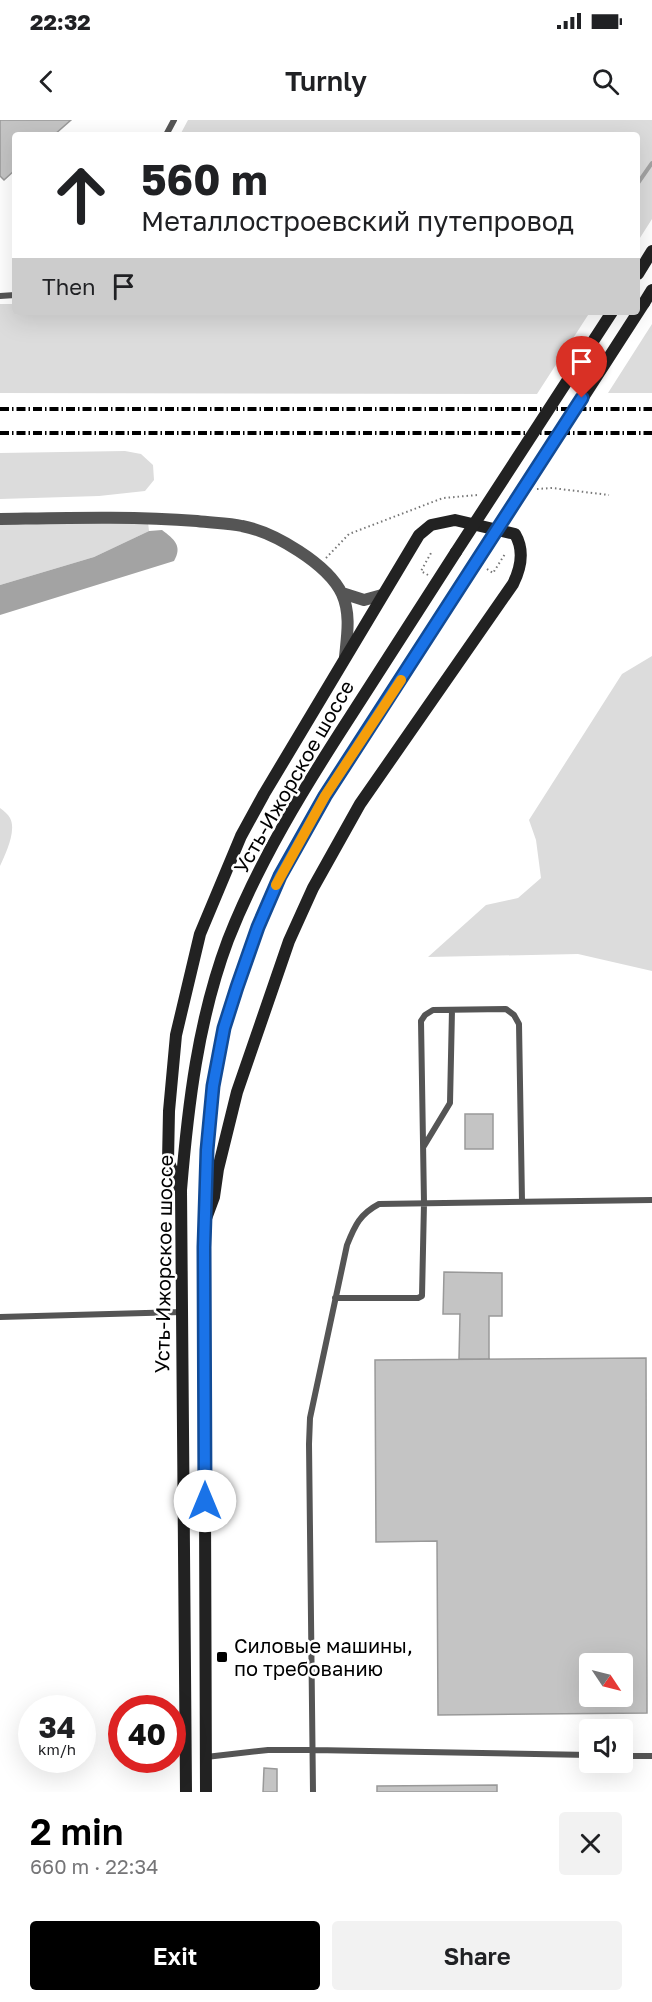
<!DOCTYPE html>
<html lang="en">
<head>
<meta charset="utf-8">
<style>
  :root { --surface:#fff; --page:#f2f2f2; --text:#202124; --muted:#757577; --accent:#000 }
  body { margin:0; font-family:"Golos Text",sans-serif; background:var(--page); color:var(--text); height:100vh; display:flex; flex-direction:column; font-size:22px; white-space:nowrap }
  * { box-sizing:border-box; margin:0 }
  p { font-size:20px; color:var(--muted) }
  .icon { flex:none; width:33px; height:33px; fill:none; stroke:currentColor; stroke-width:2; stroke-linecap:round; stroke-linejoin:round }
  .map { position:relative; height:1672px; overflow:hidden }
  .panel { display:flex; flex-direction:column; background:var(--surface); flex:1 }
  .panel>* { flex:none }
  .hud { position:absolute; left:12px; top:12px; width:628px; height:183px; border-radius:6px; box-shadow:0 6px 24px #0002; background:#fff; color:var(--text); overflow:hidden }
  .needle { width:39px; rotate:125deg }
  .fabs { position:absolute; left:579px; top:1533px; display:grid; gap:12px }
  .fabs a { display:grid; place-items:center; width:54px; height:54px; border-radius:6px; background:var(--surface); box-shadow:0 6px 24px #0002; font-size:30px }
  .speed { position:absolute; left:18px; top:1575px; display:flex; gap:12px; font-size:30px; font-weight:700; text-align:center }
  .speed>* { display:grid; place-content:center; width:78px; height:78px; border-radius:50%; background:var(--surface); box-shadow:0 6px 24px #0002; line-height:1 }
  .speed small { font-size:15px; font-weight:400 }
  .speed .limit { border:9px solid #d22; background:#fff; color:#111 }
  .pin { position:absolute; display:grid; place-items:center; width:51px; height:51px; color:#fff; margin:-62px -26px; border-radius:50% 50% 50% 0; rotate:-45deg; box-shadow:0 0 6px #0007 }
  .pin .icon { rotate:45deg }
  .me { position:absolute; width:66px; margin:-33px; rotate:0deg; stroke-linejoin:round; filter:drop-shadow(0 0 4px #0008) }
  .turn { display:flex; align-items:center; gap:21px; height:126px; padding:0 30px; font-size:27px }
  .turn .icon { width:78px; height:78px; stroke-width:2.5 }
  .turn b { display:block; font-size:42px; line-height:51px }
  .then { display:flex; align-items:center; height:57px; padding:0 30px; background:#0003; gap:12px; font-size:22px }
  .round { display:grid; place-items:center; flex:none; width:63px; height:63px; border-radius:6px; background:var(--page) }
  .overview { display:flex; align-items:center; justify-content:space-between; height:102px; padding:0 30px }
  h1 { font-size:36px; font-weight:600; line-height:45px; color:var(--accent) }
  .action { display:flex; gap:12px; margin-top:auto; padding:12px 30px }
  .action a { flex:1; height:69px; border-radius:6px; background:var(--accent); color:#fff; font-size:24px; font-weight:600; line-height:69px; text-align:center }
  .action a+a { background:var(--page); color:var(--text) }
  .status { display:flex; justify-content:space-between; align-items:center; height:42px; padding:0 30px; background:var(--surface); direction:ltr }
  .status svg { height:16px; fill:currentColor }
  header { display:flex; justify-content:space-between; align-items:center; height:78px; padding:0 30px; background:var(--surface); font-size:27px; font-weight:600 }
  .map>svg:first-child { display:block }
</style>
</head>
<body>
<div class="status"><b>22:32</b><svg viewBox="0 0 49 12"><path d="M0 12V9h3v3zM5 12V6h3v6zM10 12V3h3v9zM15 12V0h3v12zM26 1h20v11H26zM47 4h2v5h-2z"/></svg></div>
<header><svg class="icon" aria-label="back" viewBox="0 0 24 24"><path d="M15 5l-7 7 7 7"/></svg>Turnly<svg class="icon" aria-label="search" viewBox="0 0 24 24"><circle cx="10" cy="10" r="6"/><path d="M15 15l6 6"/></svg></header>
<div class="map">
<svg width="652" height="1672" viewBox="0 0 652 1672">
  <rect width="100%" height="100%" fill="#fff"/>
  <path fill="#dcdcdc" d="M188 0H652V99L638 121V15H180Z
    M0 184H15V192H590L537 274 0 273Z
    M652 204V273H608Z
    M125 331 141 334 153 345 154 360 145 371 99 376 0 379V333Z
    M0 402H148L149 411 94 437 0 465Z
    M652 536V851L578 834 428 837 486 785 518 778 541 758 536 720 529 700 622 554Z
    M0 688C4 691 8 694 10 698 17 711 5 735 0 746Z"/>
  <path fill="#a3a3a3" d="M162 410C174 419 183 426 174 441L0 495V465L94 437 149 411Z"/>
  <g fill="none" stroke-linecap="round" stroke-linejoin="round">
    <path stroke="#a3a3a3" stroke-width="4" d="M638 63 652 43"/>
  </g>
  <path fill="#c4c4c4" stroke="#999" stroke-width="1.5" fill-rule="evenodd" d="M0 0H71L54 15H15V50L4 60 0 56Z
    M465 994H493V1029H465Z
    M444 1152 502 1153V1196H489V1239H459L460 1194H443Z
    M646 1238 647 1593 438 1595 437 1421 376 1422 375 1240ZM590 1544H622V1576H590Z
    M264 1648 277 1649V1672H263Z
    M497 1665V1672H377V1666Z"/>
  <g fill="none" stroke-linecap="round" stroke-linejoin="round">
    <path stroke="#777" stroke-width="2" stroke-dasharray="1.5 3" stroke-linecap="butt" d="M537 369 552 368 609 375
      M326 438 349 414 443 378 478 375
      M487 449 493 453 505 434
      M428 455 421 451 431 433"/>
    <path stroke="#555" stroke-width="6" d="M166 15 174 0
      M0 176 15 175
      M424 1026 450 983 452 890
      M335 1178H418L422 1176 424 1083 421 901 425 895 433 890 506 889 514 895 519 904 522 1081
      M0 1197 182 1192
      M622 1636H652
      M206 1637 268 1630H313L590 1635
      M313 1672 309 1324 310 1298 347 1125C355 1105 360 1094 379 1084L652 1080"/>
    <path stroke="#555" stroke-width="12" d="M0 399C66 398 131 396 197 401 212 403 228 403 242 406 274 412 328 444 342 474 351 494 347 516 345 537
      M342 473 364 480 382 475"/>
    <path stroke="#222" stroke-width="12" d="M638 154 652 131
      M644 183 652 170
      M181 1070 168 1041 169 991 176 915 200 814 241 716 264 674 419 415 431 405 455 400 515 414C525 431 521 448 513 464L360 684 313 768 289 821 237 972 218 1049 214 1077 204 1104
      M186 1672 181 1070C188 985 198 900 228 820 259 741 304 668 350 597 385 542 421 487 456 432
      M206 1672 204 1104 207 1031 213 966 224 908 258 807 280 756 325 677 484 431"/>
    <path stroke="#000" stroke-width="4" stroke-dasharray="9 3 1.5 3" stroke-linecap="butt" d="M0 289H652
      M0 313H652"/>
    <path stroke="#222" stroke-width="12" d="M484 431 644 183
      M456 432 612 192"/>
  </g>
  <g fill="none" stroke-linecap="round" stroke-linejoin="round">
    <g stroke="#114b97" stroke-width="15">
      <path id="route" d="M205 1381 204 1127 207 1030 213 966 224 908 237 867 258 807 280 756 325 676 582 278"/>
    </g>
    <use href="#route" stroke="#1a73e8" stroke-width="10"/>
    <path stroke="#f59e0b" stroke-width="10" d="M276 765 325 676 401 560"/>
  </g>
  <rect fill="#000" stroke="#fff" stroke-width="2" x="216" y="1531" width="12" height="12" rx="3"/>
  <g text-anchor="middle" stroke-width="5" stroke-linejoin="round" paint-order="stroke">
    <g font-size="20" fill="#000" stroke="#fff">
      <text transform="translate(294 657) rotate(-60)" y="7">Усть-Ижорское шоссе</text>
      <text transform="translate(164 1144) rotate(-89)" y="7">Усть-Ижорское шоссе</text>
    </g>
    <g font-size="20" fill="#000" stroke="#fff" text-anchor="start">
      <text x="234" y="1533">Силовые машины,<tspan x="234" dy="23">по требованию</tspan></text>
    </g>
  </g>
</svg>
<div class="fabs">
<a><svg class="needle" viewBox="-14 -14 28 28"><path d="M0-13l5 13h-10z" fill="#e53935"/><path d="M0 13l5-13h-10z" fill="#757577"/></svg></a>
<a><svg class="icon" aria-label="sound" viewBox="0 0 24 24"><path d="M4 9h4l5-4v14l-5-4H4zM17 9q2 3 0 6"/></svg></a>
</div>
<div class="speed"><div>34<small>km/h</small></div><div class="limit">40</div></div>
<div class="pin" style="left:582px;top:278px;background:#d93025"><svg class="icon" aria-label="arrive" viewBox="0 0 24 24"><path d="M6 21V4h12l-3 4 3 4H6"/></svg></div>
<svg class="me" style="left:205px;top:1381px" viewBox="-20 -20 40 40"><circle r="19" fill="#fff"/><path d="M0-13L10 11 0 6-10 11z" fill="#1a73e8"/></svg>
<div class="hud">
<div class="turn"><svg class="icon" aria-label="ahead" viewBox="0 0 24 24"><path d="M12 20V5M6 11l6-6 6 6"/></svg><div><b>560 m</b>Металлостроевский путепровод</div></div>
<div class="then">Then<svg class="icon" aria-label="arrive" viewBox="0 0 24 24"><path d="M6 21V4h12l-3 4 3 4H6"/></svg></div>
</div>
</div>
<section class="panel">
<div class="overview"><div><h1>2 min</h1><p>660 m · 22:34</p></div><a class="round"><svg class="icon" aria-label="close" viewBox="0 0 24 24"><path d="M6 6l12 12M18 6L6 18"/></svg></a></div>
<div class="action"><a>Exit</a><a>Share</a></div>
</section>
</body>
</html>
